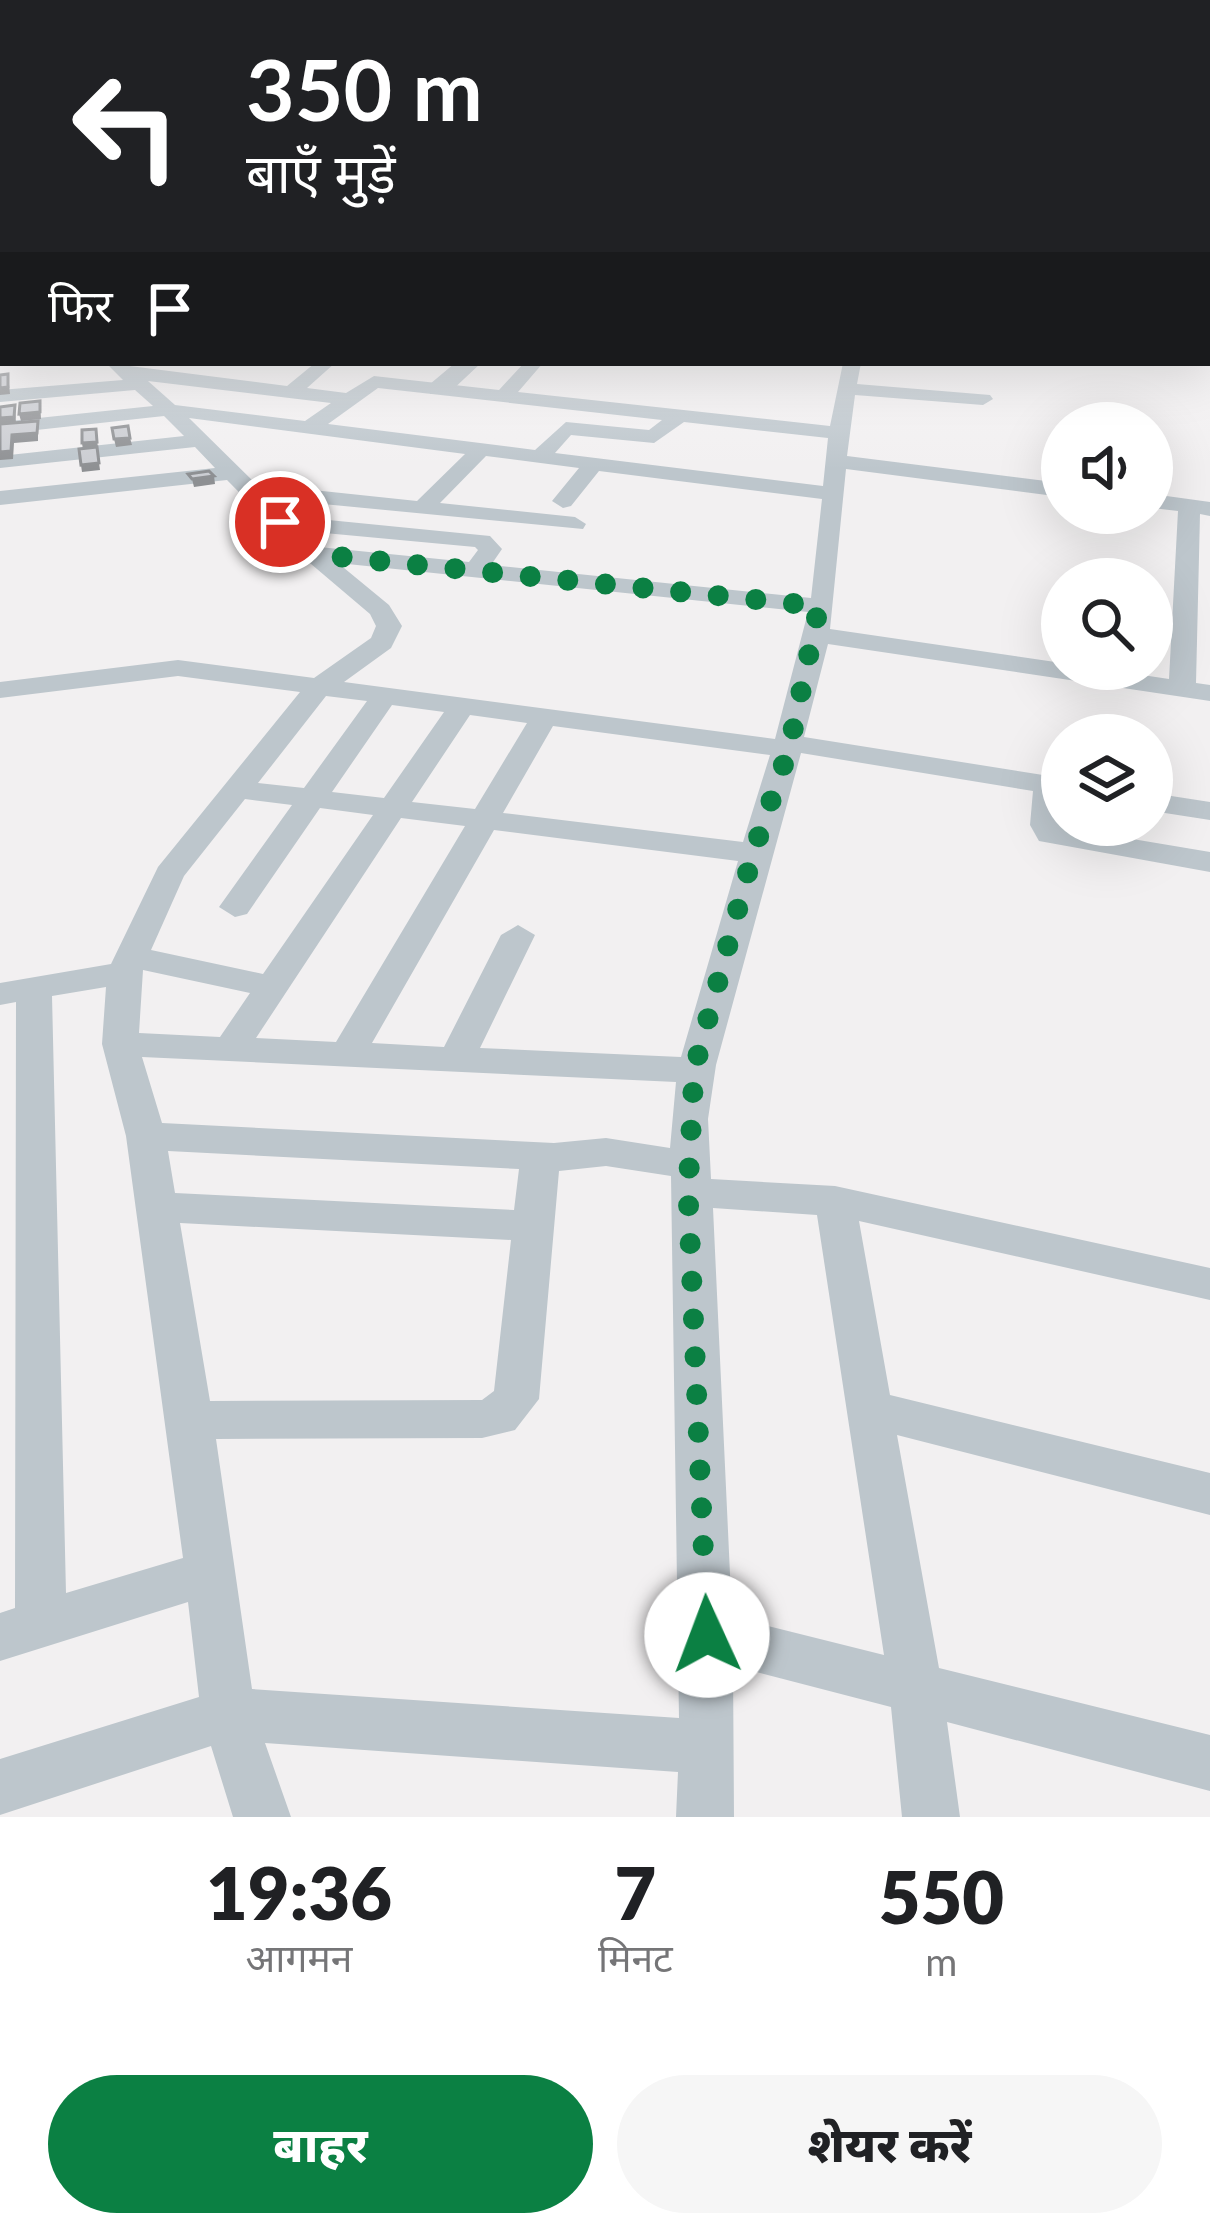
<!DOCTYPE html>
<html lang="hi">
<head>
<meta charset="utf-8">
<style>
  :root { --surface:#fff; --page:#f6f6f6; --text:#202124; --muted:#757577; --accent:#0b8043 }
  body { margin:0; font-family:Lato,"Noto Sans Devanagari",sans-serif; background:var(--page); color:var(--text); height:100vh; display:flex; flex-direction:column; font-size:45px; white-space:nowrap }
  * { box-sizing:border-box; margin:0 }
  p { font-size:39px; color:var(--muted) }
  .icon { flex:none; width:66px; height:66px; fill:none; stroke:currentColor; stroke-width:2; stroke-linecap:round; stroke-linejoin:round }
  .map { position:relative; height:1817px; overflow:hidden }
  .drawer { display:flex; flex-direction:column; background:var(--surface); flex:1 }
  .drawer>* { flex:none }
  .top-card { position:absolute; left:0px; top:0px; width:1212px; height:366px; box-shadow:0 12px 48px #0002; background:#202124; color:#fff; overflow:hidden }
  .buttons { position:absolute; left:1041px; top:402px; display:grid; gap:24px }
  .buttons a { display:grid; place-items:center; width:132px; height:132px; border-radius:50%; background:var(--surface); box-shadow:0 12px 48px #0002; font-size:60px }
  .pin { position:absolute; display:grid; place-items:center; width:102px; height:102px; color:#fff; margin:-51px; border:6px solid #fff; border-radius:50%; box-shadow:0 3px 12px #0007 }
  .me { position:absolute; width:132px; margin:-66px; rotate:358deg; stroke-linejoin:round; filter:drop-shadow(0 0 9px #0008) }
  .turn { display:flex; align-items:center; gap:42px; height:252px; padding:0 48px; font-size:54px }
  .turn .icon { width:156px; height:156px; stroke-width:2.5 }
  .turn b { display:block; font-size:84px; line-height:102px }
  .then { display:flex; align-items:center; height:114px; padding:0 48px; background:#0003; gap:24px; font-size:45px }
  .eta { display:flex; justify-content:space-evenly; align-items:center; height:204px; text-align:center }
  .eta b { font-size:72px; font-weight:800; line-height:84px }
  .primary-button { display:flex; gap:24px; margin-top:auto; padding:24px 48px }
  .primary-button a { flex:1; height:138px; border-radius:72px; background:var(--accent); color:#fff; font-size:48px; font-weight:800; line-height:138px; text-align:center }
  .primary-button a+a { background:var(--page); color:var(--text) }
  .map>svg:first-child { display:block }
</style>
</head>
<body>
<div class="map">
<svg width="1210" height="1817" viewBox="0 0 1210 1817">
  <rect width="100%" height="100%" fill="#f2f0f1"/>
  <g fill="none" stroke-linecap="round" stroke-linejoin="round">
    <path fill="#bdc6cc" fill-rule="evenodd" d="M0 234H3V244H0Z
      M0 264H3V274H0Z
      M3 289V300H2L0 290Z
      M1209 314H1210V324H1209Z
      M106 363 287 386 315 363H335L307 388 346 393 374 376 499 390 524 363H543L518 392 830 426 843 363H861L857 384 990 395 993 399 983 405 855 395 847 456 1062 483V497L846 469 830 629 1062 663V669H1102L1169 679 1178 511 1152 508V494L1210 502V516L1200 514 1196 683 1210 685V701L828 644 804 737 1062 778 1061 827 1210 852V872L1039 841 1030 825 1033 791 801 753 716 1065 708 1119 711 1179 835 1186 1210 1268V1300L859 1221 890 1395 1210 1473V1515L897 1435 939 1668 1210 1735V1791L947 1722 960 1817H902L891 1707 733 1666 734 1817H676L678 1772 265 1743 291 1817H233L211 1746 0 1815V1759L199 1697 188 1602 0 1661V1613L15 1608 16 1002 0 1005V983L111 964 158 867 300 692 178 676 0 698V682L178 660 314 678 371 638 376 626 370 614 304 558 227 480 0 505V491L215 468 195 447 0 468V456L184 436 164 416 0 434V422L153 406 135 390 0 402V390L123 380ZM148 381 331 403 305 421 175 405ZM378 388 662 420 649 430 566 422 535 450 328 424ZM189 418 465 454 417 501 256 484ZM684 422 828 438 823 486 555 453 571 435 654 443ZM486 456 579 468 552 501 563 508 571 506 599 471 822 499 811 598 491 565 502 549 490 536 288 516 271 499 583 529 586 524 575 517 440 503ZM303 531 475 547 478 550 469 562 319 547ZM338 563 808 612 775 739 344 682 391 648 402 626 389 605ZM326 696 367 701 304 788 258 783ZM392 705 444 712 384 798 332 792ZM470 715 527 723 475 809 412 802ZM553 726 770 755 743 842 503 813ZM245 799 292 805 219 907 235 917 247 914 320 808 373 815 263 974 151 950 184 876ZM401 818 465 826 336 1042 256 1038ZM494 830 738 861 681 1057 480 1048 535 935 518 925 501 935 444 1047 372 1043ZM143 970 250 993 220 1037 139 1033ZM106 987 102 1044 126 1136 183 1558 66 1593 52 996ZM142 1057 676 1082 670 1148 606 1138 554 1143 162 1123ZM168 1151 519 1169 514 1210 175 1193ZM606 1166 671 1176 679 1718 252 1689 216 1439 482 1438 515 1430 539 1399 559 1171ZM713 1208 817 1215 884 1655 732 1617ZM180 1223 511 1240 494 1391 482 1400 210 1401Z
      M1152 793 1210 802V820L1152 811Z"/>
    <path fill="#bdc6cc" fill-rule="evenodd" d="M3 339V353L0 354V340Z
      M455 363H481L448 394H430V384Z"/>
  </g>
  <path fill="#8e9093" d="M8 374 10 394 0 395V388Z
    M40 401 41 419 21 421 19 414Z
    M15 405 16 424 0 425V418Z
    M38 421V441L14 443 13 459 0 460V452L12 435Z
    M96 429 98 449 83 450 82 443Z
    M130 438 132 445 116 447 114 439Z
    M99 463 100 470 82 472 81 465Z
    M214 476 215 484 194 487 192 479Z"/>
  <path fill="#cbcdd2" stroke="#8e9093" stroke-width="3" d="M8 374V387L0 388V375Z
    M40 401V412L19 414 20 403Z
    M15 405 14 417 0 418V407Z
    M38 421 37 433 12 435 11 451 0 452V424Z
    M128 426 130 438 114 439 112 428Z
    M96 429 97 442 82 443V430Z
    M97 447 99 463 81 465 79 449Z
    M209 471 214 476 192 479 188 474Z"/>
  <linearGradient id="sky" x2="0" y2="1"><stop stop-color="#86c4e7"/><stop offset="0.46" stop-color="#f9f8f9"/><stop offset="1" stop-color="#f9f8f9" stop-opacity="0"/></linearGradient>
  <rect width="1210" height="469" fill="url(#sky)"/>
  <g fill="none" stroke-linecap="round" stroke-linejoin="round">
    <path stroke="#0b8043" stroke-width="21" stroke-dasharray="0 37.8" d="M280 522 312 554 819 606 789 749 753 853 694 1070 688 1192 707 1635"/>
  </g>
</svg>
<div class="buttons">
<a><svg class="icon" aria-label="sound" viewBox="0 0 24 24"><path d="M4 9h4l5-4v14l-5-4H4zM17 9q2 3 0 6"/></svg></a>
<a><svg class="icon" aria-label="search" viewBox="0 0 24 24"><circle cx="10" cy="10" r="6"/><path d="M15 15l6 6"/></svg></a>
<a><svg class="icon" aria-label="layers" viewBox="0 0 24 24"><path d="M12 4l9 5-9 5-9-5zM3 14l9 5 9-5"/></svg></a>
</div>
<div class="pin" style="left:280px;top:522px;background:#d93025"><svg class="icon" aria-label="arrive" viewBox="0 0 24 24"><path d="M6 21V4h12l-3 4 3 4H6"/></svg></div>
<svg class="me" style="left:707px;top:1635px" viewBox="-20 -20 40 40"><circle r="19" fill="#fff"/><path d="M0-13L10 11 0 6-10 11z" fill="#0b8043"/></svg>
<div class="top-card">
<div class="turn"><svg class="icon" aria-label="left" viewBox="0 0 24 24"><path d="M17 20v-9H6M10 6l-5 5 5 5"/></svg><div><b>350 m</b>बाएँ मुड़ें</div></div>
<div class="then">फिर<svg class="icon" aria-label="arrive" viewBox="0 0 24 24"><path d="M6 21V4h12l-3 4 3 4H6"/></svg></div>
</div>
</div>
<section class="drawer">
<div class="eta">
<div><b>19:36</b><p>आगमन</p></div>
<div><b>7</b><p>मिनट</p></div>
<div><b>550</b><p>m</p></div>
</div>
<div class="primary-button"><a>बाहर</a><a>शेयर करें</a></div>
</section>
</body>
</html>
